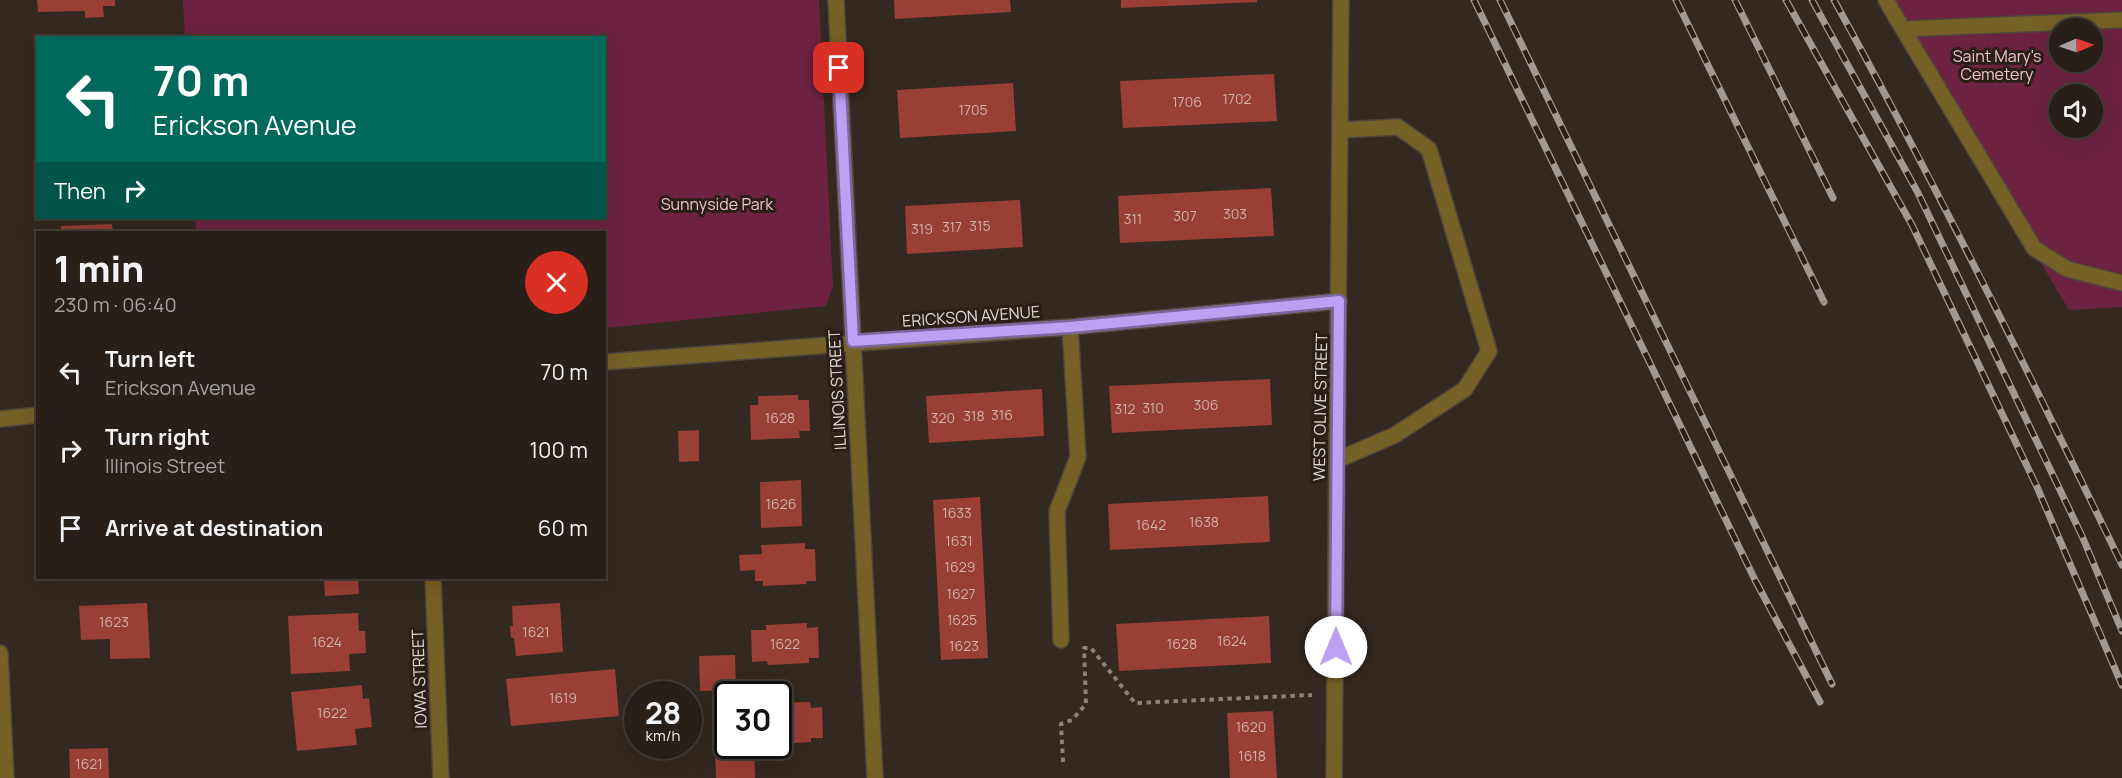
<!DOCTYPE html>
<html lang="en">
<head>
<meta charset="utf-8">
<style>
  :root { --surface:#271f18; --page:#2f2721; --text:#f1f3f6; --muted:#a4a2a2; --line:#433d37 }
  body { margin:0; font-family:Manrope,sans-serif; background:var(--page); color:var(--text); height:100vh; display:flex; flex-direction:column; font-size:22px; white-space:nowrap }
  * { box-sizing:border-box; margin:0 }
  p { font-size:20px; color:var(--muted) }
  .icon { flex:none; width:33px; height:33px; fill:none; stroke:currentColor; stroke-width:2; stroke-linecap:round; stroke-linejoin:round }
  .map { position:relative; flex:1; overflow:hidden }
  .drawer { position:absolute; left:36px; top:231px; width:570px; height:348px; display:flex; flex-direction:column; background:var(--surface); border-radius:0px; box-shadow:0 6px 24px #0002,0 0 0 2px var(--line) }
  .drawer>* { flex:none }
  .hud { position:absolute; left:36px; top:36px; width:570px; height:183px; border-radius:0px; box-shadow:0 6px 24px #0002,0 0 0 2px var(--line); background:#00695c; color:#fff; overflow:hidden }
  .needle { width:39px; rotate:88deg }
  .fabs { position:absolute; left:2049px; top:18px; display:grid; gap:12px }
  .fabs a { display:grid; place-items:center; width:54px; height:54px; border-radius:50%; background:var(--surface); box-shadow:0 6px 24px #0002,0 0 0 2px var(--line); font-size:30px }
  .speed { position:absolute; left:624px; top:681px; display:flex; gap:12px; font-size:30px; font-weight:700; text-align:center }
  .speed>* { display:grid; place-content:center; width:78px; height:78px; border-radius:50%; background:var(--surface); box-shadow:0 6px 24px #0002,0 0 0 2px var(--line); line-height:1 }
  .speed small { font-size:15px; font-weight:400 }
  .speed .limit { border:3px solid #111; border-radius:9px; background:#fff; color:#111 }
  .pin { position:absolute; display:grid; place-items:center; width:51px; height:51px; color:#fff; margin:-26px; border-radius:12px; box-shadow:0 3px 9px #0006 }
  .me { position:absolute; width:66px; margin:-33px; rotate:0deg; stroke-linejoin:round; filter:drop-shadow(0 0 4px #0008) }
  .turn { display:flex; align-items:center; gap:21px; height:126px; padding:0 18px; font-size:27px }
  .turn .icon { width:78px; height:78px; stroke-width:2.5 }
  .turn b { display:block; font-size:42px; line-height:51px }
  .then { display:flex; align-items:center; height:57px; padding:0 18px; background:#0003; gap:12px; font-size:22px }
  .round { display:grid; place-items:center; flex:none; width:63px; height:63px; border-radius:32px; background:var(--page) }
  .summary { display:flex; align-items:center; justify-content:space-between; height:102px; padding:0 18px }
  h1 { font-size:36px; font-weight:800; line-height:45px }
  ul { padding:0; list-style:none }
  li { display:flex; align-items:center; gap:18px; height:78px; padding:0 18px }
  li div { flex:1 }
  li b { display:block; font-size:22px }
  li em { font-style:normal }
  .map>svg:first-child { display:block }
</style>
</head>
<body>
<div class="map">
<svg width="2122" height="778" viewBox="0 0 2122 778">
  <rect width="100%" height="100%" fill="#342920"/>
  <path fill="#6d2242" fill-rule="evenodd" d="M183 0H819L833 287 826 306 605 328 604 232H196L195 218H604V38L185 37Z
    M1884 0H2122V307L2069 310ZM2060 28H2092V62H2060ZM2060 94H2092V128H2060Z"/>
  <path fill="#993f35" d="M37 0H115V6H103L104 17 85 18V11L38 12Z
    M894 0H1010L1011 12 895 19Z
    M1121 0H1257V2L1121 8Z
    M1274 74 1277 121 1123 128 1120 81Z
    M1013 83 1016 131 900 138 897 90Z
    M1271 188 1274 236 1120 243 1118 196Z
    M1020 200 1023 247 907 254 905 206Z
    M112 224 113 232H61V226Z
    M1270 379 1272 425 1112 433 1109 386Z
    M1042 389 1044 436 929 443 926 396Z
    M798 395V400H809L810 431H799L800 438 751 440 750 405H758V396Z
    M699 430V461L679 462 678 431Z
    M801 480 802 526 761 528 760 482Z
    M1268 496 1270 542 1110 550 1108 504Z
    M980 497 988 658 941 660 933 500Z
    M805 543V549H815L816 581H806V584L763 586V581H755V570L740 571 739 555 762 554 761 545Z
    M324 578H358L359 594 325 596Z
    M147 603 150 658 110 659V639L81 640 79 606Z
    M560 603 563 652 516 656 514 638H511L510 626H513L512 606Z
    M358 613 359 631H365L366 653 349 654 350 671 291 674 288 616Z
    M1269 616 1271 663 1119 671 1116 624Z
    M807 623V628L818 627 819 658H809V663L768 665 767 661 752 662 751 630H766V625Z
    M735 655 736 690 700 691 699 656Z
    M615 669 619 716 511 726 506 679Z
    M362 685 363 699 369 698 372 727 355 729 357 745 297 751 291 692Z
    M810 702 811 708 822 707 823 738H811V742L778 744V703Z
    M1273 711 1277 778H1230L1227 713Z
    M715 745 754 746 755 778H716Z
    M108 748 109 778H70L69 749Z"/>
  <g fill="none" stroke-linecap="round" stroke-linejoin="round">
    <g stroke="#50453d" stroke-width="18">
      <path id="minor" d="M836 0 875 778
        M1886 0 1903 29 2122 20
        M1903 29 2034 248 2067 269 2122 283
        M604 362 1070 327 1339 301
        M0 419 38 415
        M1337 460 1395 435 1465 389 1489 351 1429 149 1398 127 1340 130
        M433 578 441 778
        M1061 640 1057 511 1078 457 1070 327
        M0 653 6 778
        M1334 778 1341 0"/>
    </g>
    <path stroke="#8a8179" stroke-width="4" stroke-dasharray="4.5 4.5" stroke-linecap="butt" d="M1063 762 1061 724 1072 720 1086 704 1084 648H1091L1135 703 1312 695"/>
    <use href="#minor" stroke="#756025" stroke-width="15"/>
    <g stroke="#a29992" stroke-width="7">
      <path id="rail" d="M1474 0 1755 580 1820 702
        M1500 0 1832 684
        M1676 0 1824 302
        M1735 0 1833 198
        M1786 0 1912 225 2037 487 2122 685
        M1812 0 1918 193 2082 536 2122 631
        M1834 0C1936 185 2030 374 2122 565"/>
    </g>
    <use href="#rail" stroke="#2a1f17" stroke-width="4.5" stroke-dasharray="14" stroke-linecap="butt"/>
  </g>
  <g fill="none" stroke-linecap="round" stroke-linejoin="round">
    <g stroke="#7a689d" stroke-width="15">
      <path id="route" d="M839 68 853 341 1070 327 1339 301 1336 647"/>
    </g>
    <use href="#route" stroke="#bca0f2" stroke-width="10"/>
  </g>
  <g text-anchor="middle" stroke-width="6" stroke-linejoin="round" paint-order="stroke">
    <g font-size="14" fill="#ceb2ac">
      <text x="1237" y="104">1702</text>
      <text x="1187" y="107">1706</text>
      <text x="973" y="115">1705</text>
      <text x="1235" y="219">303</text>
      <text x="1185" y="221">307</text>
      <text x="1133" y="224">311</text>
      <text x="980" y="231">315</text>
      <text x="952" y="232">317</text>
      <text x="922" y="234">319</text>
      <text x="1206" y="410">306</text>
      <text x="1153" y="413">310</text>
      <text x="1125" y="414">312</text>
      <text x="1002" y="420">316</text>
      <text x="974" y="421">318</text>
      <text x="780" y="423">1628</text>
      <text x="943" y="423">320</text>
      <text x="781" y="509">1626</text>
      <text x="957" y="518">1633</text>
      <text x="1204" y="527">1638</text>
      <text x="1151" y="530">1642</text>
      <text x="959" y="546">1631</text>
      <text x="960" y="572">1629</text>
      <text x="961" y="599">1627</text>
      <text x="962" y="625">1625</text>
      <text x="114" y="627">1623</text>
      <text x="536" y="637">1621</text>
      <text x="1232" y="646">1624</text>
      <text x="327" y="647">1624</text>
      <text x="785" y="649">1622</text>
      <text x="1182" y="649">1628</text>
      <text x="964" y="651">1623</text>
      <text x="563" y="703">1619</text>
      <text x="332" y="718">1622</text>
      <text x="1251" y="732">1620</text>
      <text x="1252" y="761">1618</text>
      <text x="89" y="769">1621</text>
    </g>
    <g font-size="16" fill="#f2c0d0" stroke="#2a1f17">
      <text x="1997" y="62">Saint Mary's<tspan x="1997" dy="18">Cemetery</tspan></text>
      <text x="717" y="210">Sunnyside Park</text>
    </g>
    <g font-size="16" fill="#e0d9d3" stroke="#2a1f17">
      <text transform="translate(971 316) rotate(-4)" y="6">ERICKSON AVENUE</text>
      <text transform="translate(837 390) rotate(-93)" y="6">ILLINOIS STREET</text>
      <text transform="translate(1320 407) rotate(-89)" y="6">WEST OLIVE STREET</text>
      <text transform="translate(419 679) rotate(-92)" y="6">IOWA STREET</text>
    </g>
  </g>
</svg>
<div class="fabs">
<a><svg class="needle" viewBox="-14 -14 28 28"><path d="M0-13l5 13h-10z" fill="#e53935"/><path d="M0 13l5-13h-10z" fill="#a4a2a2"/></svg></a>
<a><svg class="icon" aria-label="sound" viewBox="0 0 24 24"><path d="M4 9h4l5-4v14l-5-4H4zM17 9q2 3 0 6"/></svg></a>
</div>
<div class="speed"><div>28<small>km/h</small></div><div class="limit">30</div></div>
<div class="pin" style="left:839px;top:68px;background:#d93025"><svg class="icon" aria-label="arrive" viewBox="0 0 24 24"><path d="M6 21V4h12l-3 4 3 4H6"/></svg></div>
<svg class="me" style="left:1336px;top:647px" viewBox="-20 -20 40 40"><circle r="19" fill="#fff"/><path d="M0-13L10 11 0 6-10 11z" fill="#bca0f2"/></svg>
<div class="hud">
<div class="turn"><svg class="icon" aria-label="left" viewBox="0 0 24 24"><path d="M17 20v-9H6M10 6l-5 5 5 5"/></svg><div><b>70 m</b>Erickson Avenue</div></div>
<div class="then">Then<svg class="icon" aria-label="right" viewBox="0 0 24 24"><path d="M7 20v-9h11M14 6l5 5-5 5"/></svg></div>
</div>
<section class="drawer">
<div class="summary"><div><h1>1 min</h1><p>230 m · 06:40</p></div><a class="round" style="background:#d93025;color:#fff"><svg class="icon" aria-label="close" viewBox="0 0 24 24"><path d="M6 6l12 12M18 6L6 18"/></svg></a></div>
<ul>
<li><svg class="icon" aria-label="left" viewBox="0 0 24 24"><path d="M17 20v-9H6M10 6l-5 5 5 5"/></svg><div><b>Turn left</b><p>Erickson Avenue</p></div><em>70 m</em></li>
<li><svg class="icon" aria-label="right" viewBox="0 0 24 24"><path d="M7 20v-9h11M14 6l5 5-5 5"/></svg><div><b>Turn right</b><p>Illinois Street</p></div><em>100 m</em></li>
<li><svg class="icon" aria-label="arrive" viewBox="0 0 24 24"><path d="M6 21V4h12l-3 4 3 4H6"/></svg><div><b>Arrive at destination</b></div><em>60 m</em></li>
</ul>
</section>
</div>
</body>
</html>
